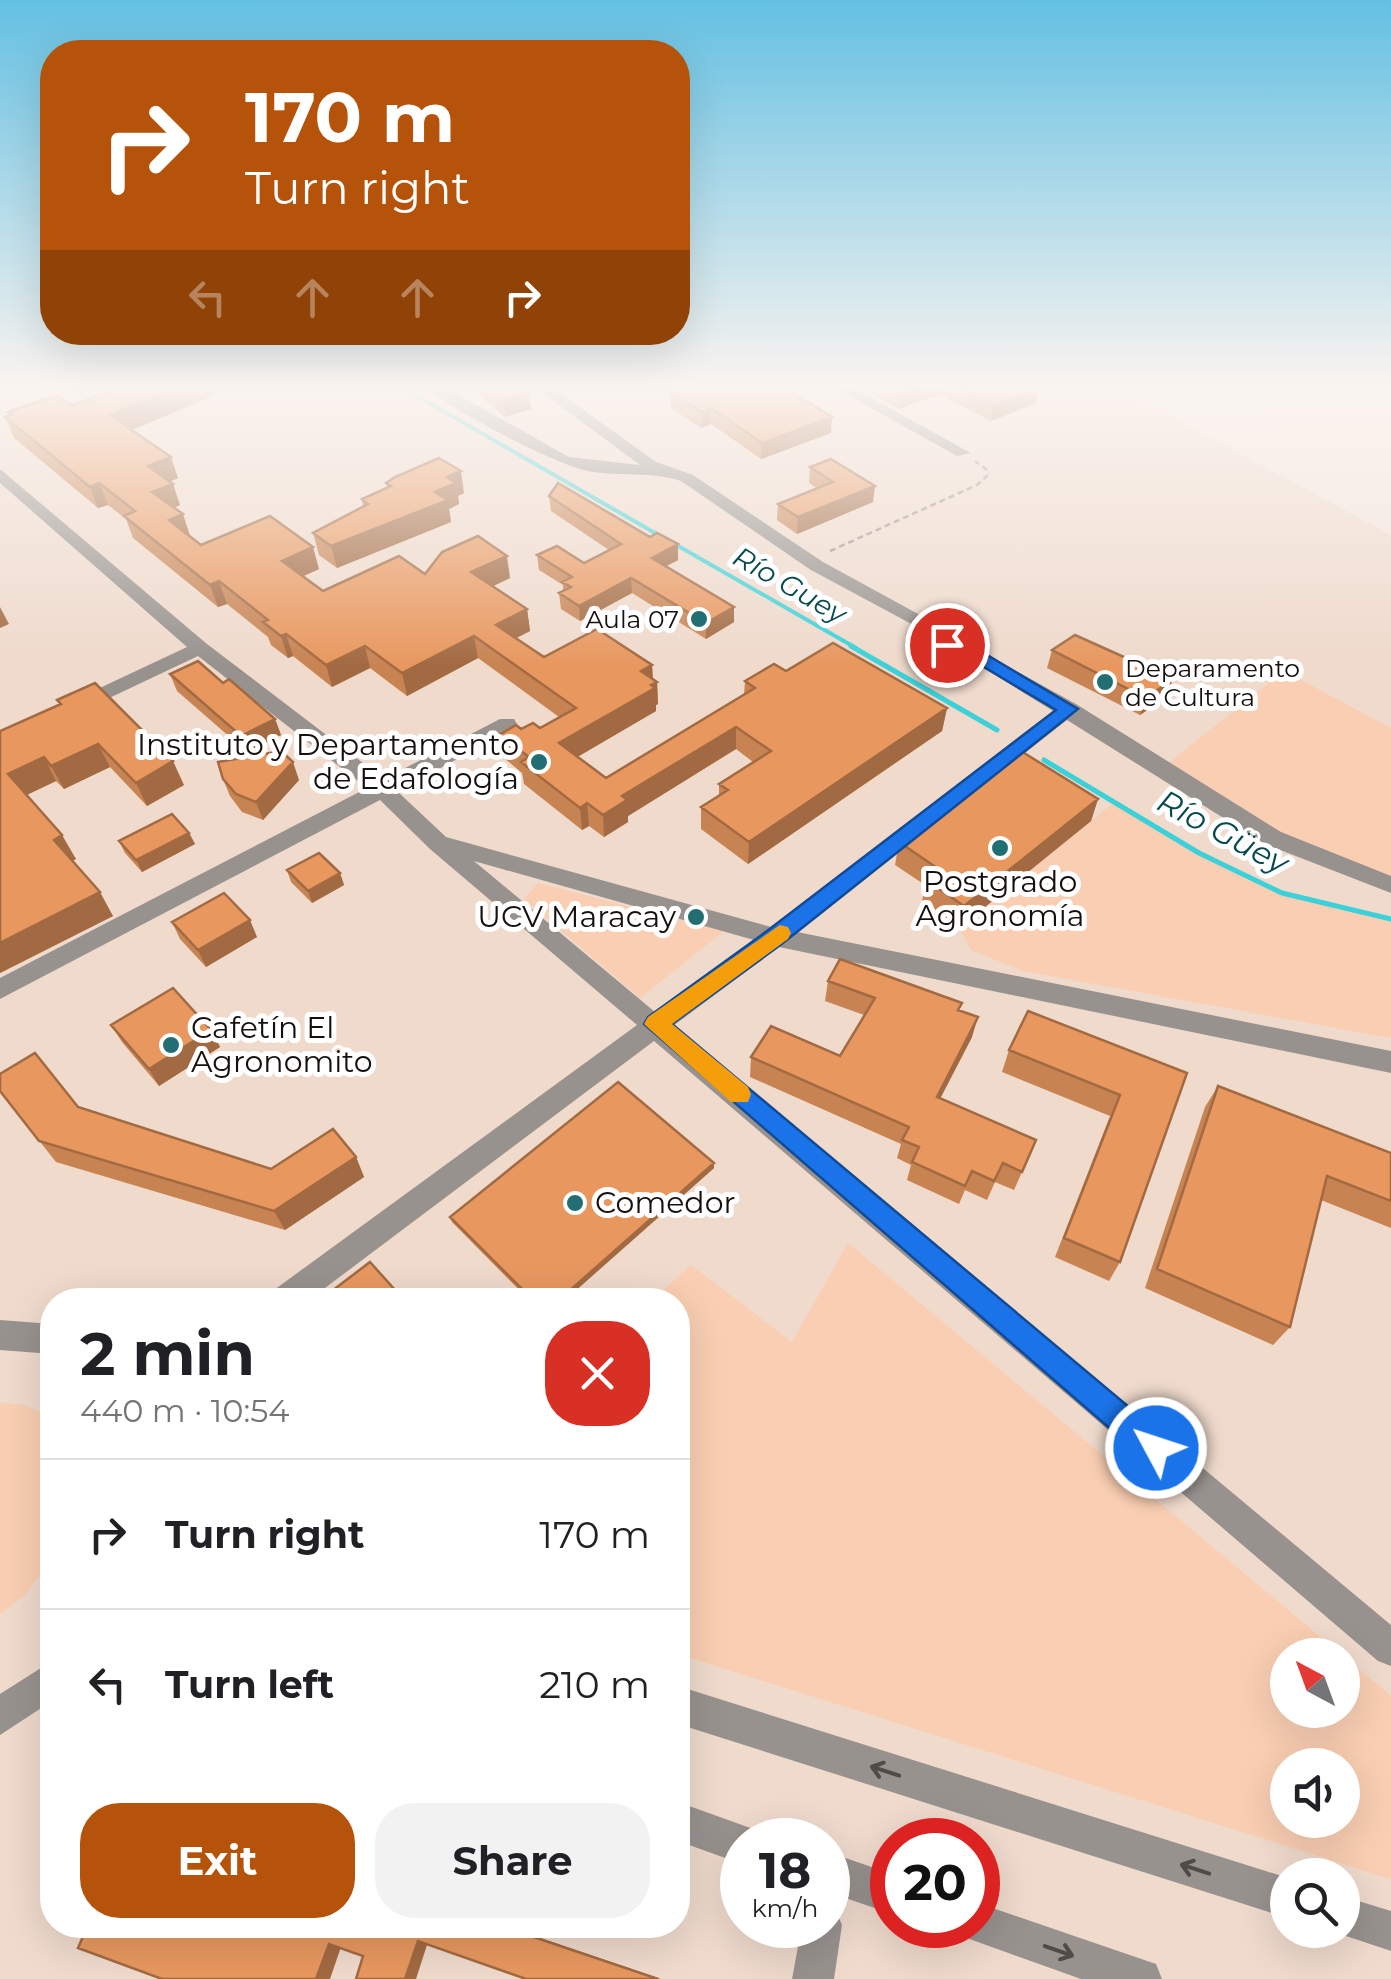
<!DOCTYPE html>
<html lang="en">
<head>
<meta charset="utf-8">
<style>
  :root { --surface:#fff; --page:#f2f2f2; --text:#202124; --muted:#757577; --line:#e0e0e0; --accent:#b45309 }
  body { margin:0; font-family:Montserrat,sans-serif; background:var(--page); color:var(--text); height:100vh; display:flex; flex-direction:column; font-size:38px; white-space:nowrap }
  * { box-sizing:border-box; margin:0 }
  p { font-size:32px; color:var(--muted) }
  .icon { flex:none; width:55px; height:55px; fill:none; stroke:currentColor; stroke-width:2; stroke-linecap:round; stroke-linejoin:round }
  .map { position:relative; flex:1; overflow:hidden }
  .side { position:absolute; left:40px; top:1288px; width:650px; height:650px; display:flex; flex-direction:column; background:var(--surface); border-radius:40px; box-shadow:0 10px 40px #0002 }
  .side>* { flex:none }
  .banner { position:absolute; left:40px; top:40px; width:650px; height:305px; border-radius:40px; box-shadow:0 10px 40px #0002; background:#b45309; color:#fff; overflow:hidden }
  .needle { width:65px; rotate:319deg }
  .tools { position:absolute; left:1270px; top:1638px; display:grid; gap:20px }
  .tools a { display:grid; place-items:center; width:90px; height:90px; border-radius:50%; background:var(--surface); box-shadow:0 10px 40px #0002; font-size:50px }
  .speed { position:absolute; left:720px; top:1818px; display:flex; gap:20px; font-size:50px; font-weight:700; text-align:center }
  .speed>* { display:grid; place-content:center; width:130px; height:130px; border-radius:50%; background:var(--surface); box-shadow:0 10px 40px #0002; line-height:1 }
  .speed small { font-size:25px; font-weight:400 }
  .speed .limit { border:15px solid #d22; background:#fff; color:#111 }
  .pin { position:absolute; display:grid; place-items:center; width:85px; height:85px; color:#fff; margin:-42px; border:5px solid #fff; border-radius:50%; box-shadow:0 2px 10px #0007 }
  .me { position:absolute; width:110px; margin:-55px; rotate:310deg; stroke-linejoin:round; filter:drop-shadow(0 0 8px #0008) }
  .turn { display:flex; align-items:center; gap:35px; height:210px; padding:0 40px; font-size:45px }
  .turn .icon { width:130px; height:130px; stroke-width:2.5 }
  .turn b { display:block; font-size:70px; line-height:85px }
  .lanes { display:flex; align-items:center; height:95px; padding:0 40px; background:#0003; justify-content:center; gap:50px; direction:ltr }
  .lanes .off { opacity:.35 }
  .round { display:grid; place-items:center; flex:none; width:105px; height:105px; border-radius:40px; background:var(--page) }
  .head { display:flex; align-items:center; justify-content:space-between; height:170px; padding:0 40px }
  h1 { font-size:60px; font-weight:700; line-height:75px }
  .primary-button { display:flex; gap:20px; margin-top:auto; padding:20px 40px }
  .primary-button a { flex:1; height:115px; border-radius:40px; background:var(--accent); color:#fff; font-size:40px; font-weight:700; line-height:115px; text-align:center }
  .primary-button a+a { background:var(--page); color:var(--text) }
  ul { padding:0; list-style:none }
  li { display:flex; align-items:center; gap:30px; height:150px; padding:0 40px; border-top:2px solid var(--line) }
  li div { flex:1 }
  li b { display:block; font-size:38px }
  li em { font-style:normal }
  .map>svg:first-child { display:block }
</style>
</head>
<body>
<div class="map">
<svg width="1391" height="1979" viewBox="0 0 1391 1979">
  <rect width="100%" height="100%" fill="#f4e6dd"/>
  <path fill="#efdacc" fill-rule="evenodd" d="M0 388H1118L1391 535V1979H0ZM52 1300H678V1925H52ZM1288 1655H1342V1710H1288ZM1288 1765H1342V1820H1288ZM742 1840H828V1925H742ZM892 1840H978V1925H892ZM1288 1875H1342V1930H1288Z"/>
  <path fill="#f9ceb2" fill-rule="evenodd" d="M1284 671 1391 728V880L1276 835 1167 764Z
    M1112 804 1282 893 1391 919V1038L1023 971 971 950 959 928Z
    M538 883 724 931 640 998 524 899Z
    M848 1243 1342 1655H1288V1710H1342V1655L1391 1696V1879L678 1654V1300H652L691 1265 792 1342ZM1342 1765V1820H1288V1765Z
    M0 1403 25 1405 52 1419V1560L24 1596 0 1614Z"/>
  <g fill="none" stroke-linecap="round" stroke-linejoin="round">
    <path stroke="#3cd1d9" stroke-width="4" d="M403 388 662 537
      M673 543 856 648"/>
    <path stroke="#3cd1d9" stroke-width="5" d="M851 646 997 730
      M1044 760 1199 853 1282 893 1391 919"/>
    <path stroke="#9d938c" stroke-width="2.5" stroke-dasharray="6 4" stroke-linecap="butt" d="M830 551 977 485 987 476 986 469 975 461"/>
    <path fill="#98928f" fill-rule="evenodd" d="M428 388H446L569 457 640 465 536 388H553L656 462 693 475 823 562 962 638 952 644 945 642 811 570 681 481C651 471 619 477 588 471 554 464 452 411 428 388Z
      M835 388H853L971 453 957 456Z
      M0 469 207 644 384 779 500 719H514L517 724 514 729 397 791 446 837 771 927 1053 711 969 659 966 655 976 649 1076 704 1281 832 1391 876V893L1265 844 1067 720 797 932 1391 1051V1073L779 947 673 1026 1391 1625V1666L1378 1661 654 1041 309 1300H270L274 1290 637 1025 430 849 380 800 0 999V978L367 788 198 656 84 710H70V702L187 647 0 483ZM474 861 754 940 655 1012Z
      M0 1320 52 1324V1354L0 1350Z
      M52 1661V1701L0 1735V1694Z
      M678 1686 1288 1878V1918L678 1724Z
      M678 1802 756 1830 760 1840H742V1864L678 1841Z
      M828 1852 892 1874V1914L828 1892Z
      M1342 1896 1391 1911V1951L1328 1930H1342Z
      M978 1903 1156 1964 1162 1979H1081L964 1937 958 1925H978Z
      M828 1907 836 1911 842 1925 834 1979H792L802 1925H828Z"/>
  </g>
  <path fill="#c88352" d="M90 388H215L217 394 132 430 178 478 170 482 180 505 174 508 190 536 201 545 319 569 303 576 323 591 425 574 510 578 492 586 527 609 530 631 516 638 544 657 652 665 653 679 657 682 658 704 656 705V711L577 757 606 778 744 695 745 681 786 671 947 708 942 731 748 864 701 829V807L719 796V784L753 762 736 749 628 816V822L604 837 589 826 582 830 524 784 522 773 503 757 499 735 521 729 540 728 559 717 478 658 407 696 370 668 332 687 293 656 288 658 271 645 268 637 227 604 218 607 133 538 126 519 108 505 98 508 14 438 5 417 10 415 8 412 72 405 100 396Z
    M475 388H523L529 393 531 409 505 417 475 392Z
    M661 388H785L832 417 831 433 761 459 711 424 701 428 671 408V395Z
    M861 388H1039L1036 403 991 421 939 394 899 409Z
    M810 467 873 502 797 534 777 520 778 504 817 488 809 483Z
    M386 483 464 493 458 496 459 504 449 509 451 522 337 568 319 555 313 533 363 506 362 499 387 488Z
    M549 496 678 560 666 566 734 607V622L706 639 632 593 580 621 561 609 559 593 563 591V585L539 570 537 555 584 563 609 550 551 511Z
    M1052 650 1166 697 1140 715 1047 668Z
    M170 674 223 683 275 719 281 735 247 752 177 691Z
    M57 700 184 785 147 806 110 767 64 789 56 781 27 795 76 859 72 861 113 916 0 973V731L60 705Z
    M223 779 299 780 263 820 242 812 230 796Z
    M1098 799 1091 821 959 928 922 902 925 885 895 865 899 842Z
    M189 833 195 844 142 872 125 853 119 841Z
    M287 870 340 873 344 885 312 903 291 882Z
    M172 922 257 937 206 967 180 939Z
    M828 981 962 1003 959 1010 972 1037 940 1099 1036 1140 1014 1190 995 1182 987 1200 965 1190 959 1204 907 1180 911 1165 897 1158 901 1144 750 1077 751 1057 840 1056 864 1015 825 1001Z
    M111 1025 211 1030 220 1047 159 1086 122 1042Z
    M1009 1050 1187 1073 1120 1262 1109 1281 1055 1257 1110 1116 1002 1072Z
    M1218 1086 1391 1153V1228L1321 1200 1290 1327 1273 1345 1145 1288 1205 1107Z
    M0 1091 78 1107 271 1169 356 1157 364 1177 285 1230 56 1162Z
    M714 1163V1168L565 1300H529L452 1222 450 1217Z"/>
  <path fill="#a26a42" d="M175 388H215L217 394 118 436 110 415Z
    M918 388H940L939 394 899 409 901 394Z
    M1039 388 1036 403 991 421 994 406Z
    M529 393 531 409 505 417 503 400Z
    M711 408V424L701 428V412Z
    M832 417 831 433 761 459 762 443Z
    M171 457 178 478 156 487 148 466Z
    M461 471 464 493 458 496 459 504 449 509 451 522 337 568 331 546 435 492 447 477Z
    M99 483 108 505 98 508 90 487Z
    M173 484 180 505 160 513 152 492Z
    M875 486 873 502 797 534 798 517Z
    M183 514 190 536 177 542 169 520Z
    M678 544V560L653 573 652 558Z
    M313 547 319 569 288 583 282 561Z
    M507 556 510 578 475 595 471 572Z
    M631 578 632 593 580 621 579 606Z
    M219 581 227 604 218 607 210 585Z
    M0 607 9 624 0 628Z
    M734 607V622L706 639V623Z
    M527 609 530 631 499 647 496 625Z
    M286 634 293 656 288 658 281 636Z
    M474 636 478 658 407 696 402 673Z
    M365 646 370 668 332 687 326 665Z
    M652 665 653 684 657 682 658 704 656 705V711L562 766 559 743 641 671Z
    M1173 679 1166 697 1140 715 1146 698Z
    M947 708 942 731 748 864 749 842Z
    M275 719 281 735 247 752 241 736Z
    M736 727V749L628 816V822L604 837 603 815 622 796Z
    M98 744 110 767 64 789 51 766Z
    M44 757 56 781 22 797 8 774Z
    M173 761 184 785 147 806 136 783Z
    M293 762 299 780 263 820 256 802Z
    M1098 799 1091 821 959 928 964 906Z
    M587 803 589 826 582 830 580 808Z
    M189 833 195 844 142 872 136 860Z
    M62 835 76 859 67 863 54 840Z
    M340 873 344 885 312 903 308 891Z
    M100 892 113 916 0 973V943Z
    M250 920 257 937 206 967 198 950Z
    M978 1017 972 1037 931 1116 937 1097Z
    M211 1030 220 1047 159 1086 149 1069Z
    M356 1157 364 1177 285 1230 274 1211Z
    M714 1163V1168L565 1300H559Z
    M498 1925H502L661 1979H658Z
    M418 1941 428 1942 416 1979H405Z
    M329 1944H342L330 1979H316Z"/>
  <path fill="#e8985f" stroke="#a26a42" stroke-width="2.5" d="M109 388H175L110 415 171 457 148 466 173 484 152 492 183 514 169 520 201 545 270 516 313 547 282 561 323 591 399 556 425 574 442 552 478 536 507 556 471 572 527 609 496 625 544 657 597 629 652 665 641 671 657 682 651 685 655 688 559 743 606 778 755 688 745 681 774 664 786 671 833 643 947 708 749 842 701 807 728 790 719 784 771 751 736 727 622 796 627 800 603 815 587 803 580 808 521 762 529 757 499 735 516 725 521 729 533 723 540 728 576 708 474 636 402 673 365 646 326 665 286 634 281 636 263 622 268 620 219 581 210 585 124 516 135 511 99 483 90 487 5 417 12 415 8 412 57 395 72 405 113 391Z
    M488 388H523L529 393 503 400Z
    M682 388H785L832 417 762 443 711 408 701 412 671 392Z
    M890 388H918L901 394Z
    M959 388H1039L994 406Z
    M439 458 461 471 447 477 456 483 435 492 448 500 331 546 313 533 368 504 362 499 391 486 386 483 395 477Z
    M831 459 875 486 798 517 778 504 833 482 810 467Z
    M558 483 650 537 657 533 678 544 652 558 734 607 706 623 631 578 579 606 559 593 571 587 562 582 572 577 537 555 557 546 584 563 621 544 549 496Z
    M1075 635 1173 679 1146 698 1052 650Z
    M198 661 223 683 229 679 275 719 241 736 170 674Z
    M95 683 173 761 136 783 98 744 51 766 44 757 8 774 62 835 54 840 100 892 0 943V731L61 704 57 700Z
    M281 751 293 762 256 802 236 794 223 779 218 762Z
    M1021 751 1098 799 964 906 926 880 940 870 899 842Z
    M172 814 189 833 136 860 119 841Z
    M319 853 340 873 308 891 287 870Z
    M224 893 250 920 198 950 172 922Z
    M840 959 962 1003 958 1010 978 1017 937 1097 1036 1140 1022 1172 1003 1163 994 1181 972 1171 965 1186 912 1162 919 1147 902 1140 909 1127 751 1057 771 1026 840 1056 875 998 828 981Z
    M173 988 211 1030 149 1069 111 1025Z
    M1028 1011 1187 1073 1120 1262 1064 1238 1120 1095 1009 1050Z
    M35 1053 78 1107 271 1169 333 1129 356 1157 274 1211 39 1141 0 1091V1074Z
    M618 1082 714 1163 559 1300H533L450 1217Z
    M1218 1086 1391 1153V1201L1327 1176 1290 1327 1157 1269Z
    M370 1262 404 1300H320Z
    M473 1293 480 1300H464Z
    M88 1925H498L658 1979H526L418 1941 405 1979H356L363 1956 329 1944 316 1979H162L78 1948Z"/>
  <defs><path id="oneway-shaft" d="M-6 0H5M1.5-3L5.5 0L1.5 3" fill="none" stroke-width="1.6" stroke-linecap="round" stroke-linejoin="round" transform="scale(2.5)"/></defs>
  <g stroke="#504a48">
    <use href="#oneway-shaft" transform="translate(885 1771) rotate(-162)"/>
    <use href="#oneway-shaft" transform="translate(1195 1869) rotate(-162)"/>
    <use href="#oneway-shaft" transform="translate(1059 1951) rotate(19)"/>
  </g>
  <linearGradient id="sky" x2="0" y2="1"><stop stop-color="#63c0e2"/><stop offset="0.58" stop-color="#faf4f0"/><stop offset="1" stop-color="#faf4f0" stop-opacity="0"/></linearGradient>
  <rect width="1391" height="665" fill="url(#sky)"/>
  <path fill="#1a73e8" stroke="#114b97" stroke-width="2.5" d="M947 640 957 648 982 652 1078 709 783 943 672 1024 1166 1438 1171 1448 1166 1459 1156 1463 1145 1459 644 1024 648 1017 767 931 1056 710 972 660 945 656 938 645Z"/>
  <path fill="#f59e0b" d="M780 925 788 927 791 933 788 939 672 1024 748 1087 751 1094 748 1102H731L644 1024 648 1017Z"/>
  <g fill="#236e72" stroke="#fff" stroke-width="4">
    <circle cx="699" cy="619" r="10"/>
    <circle cx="1105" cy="682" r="10"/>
    <circle cx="539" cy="762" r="10"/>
    <circle cx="1000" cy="848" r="10"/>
    <circle cx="696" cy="917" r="10"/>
    <circle cx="171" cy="1045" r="10"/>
    <circle cx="575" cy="1203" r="10"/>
  </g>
  <g text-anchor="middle" stroke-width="10" stroke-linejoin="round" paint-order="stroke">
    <g font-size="25" fill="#15100d" stroke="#fff" text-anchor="end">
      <text x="679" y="628">Aula 07</text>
      <text x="1125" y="677" text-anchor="start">Deparamento<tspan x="1125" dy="29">de Cultura</tspan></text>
    </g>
    <g font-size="28" font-style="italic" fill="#074a4d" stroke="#fff">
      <text transform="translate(790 585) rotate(30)" y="10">Río Guey</text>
    </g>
    <g font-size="30" fill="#15100d" stroke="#fff" text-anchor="end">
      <text x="519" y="755">Instituto y Departamento<tspan x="519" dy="34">de Edafología</tspan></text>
      <text x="1000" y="892" text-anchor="middle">Postgrado<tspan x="1000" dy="34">Agronomía</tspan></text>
      <text x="676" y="927">UCV Maracay</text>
      <text x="191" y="1038" text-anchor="start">Cafetín El<tspan x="191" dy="34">Agronomito</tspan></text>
      <text x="595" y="1213" text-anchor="start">Comedor</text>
    </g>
    <g font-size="32" font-style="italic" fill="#074a4d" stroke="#fff">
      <text transform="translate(1223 832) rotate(28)" y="11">Río Güey</text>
    </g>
  </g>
</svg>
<div class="tools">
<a><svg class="needle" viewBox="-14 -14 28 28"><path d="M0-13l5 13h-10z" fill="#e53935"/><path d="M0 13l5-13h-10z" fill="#757577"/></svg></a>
<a><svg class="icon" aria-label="sound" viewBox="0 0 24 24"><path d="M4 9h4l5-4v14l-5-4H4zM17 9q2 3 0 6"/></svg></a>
<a><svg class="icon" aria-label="search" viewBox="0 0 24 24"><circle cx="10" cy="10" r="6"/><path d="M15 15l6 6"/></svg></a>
</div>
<div class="speed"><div>18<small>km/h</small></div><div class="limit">20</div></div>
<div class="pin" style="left:947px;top:645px;background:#d93025"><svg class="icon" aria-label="arrive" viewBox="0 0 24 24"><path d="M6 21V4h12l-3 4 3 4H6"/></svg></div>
<svg class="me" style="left:1156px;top:1448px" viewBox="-20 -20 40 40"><circle r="17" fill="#1a73e8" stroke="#fff" stroke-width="3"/><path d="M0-11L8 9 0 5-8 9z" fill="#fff"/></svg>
<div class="banner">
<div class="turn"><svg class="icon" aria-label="right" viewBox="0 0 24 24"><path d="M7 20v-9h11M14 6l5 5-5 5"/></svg><div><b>170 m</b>Turn right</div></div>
<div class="lanes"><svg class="icon off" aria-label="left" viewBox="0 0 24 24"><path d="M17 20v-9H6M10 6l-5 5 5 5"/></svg><svg class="icon off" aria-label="ahead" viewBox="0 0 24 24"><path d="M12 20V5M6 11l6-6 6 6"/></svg><svg class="icon off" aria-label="ahead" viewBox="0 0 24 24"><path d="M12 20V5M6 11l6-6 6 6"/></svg><svg class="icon" aria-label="right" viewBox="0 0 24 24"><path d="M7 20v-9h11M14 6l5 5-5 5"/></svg></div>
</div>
<section class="side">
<div class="head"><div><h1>2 min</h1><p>440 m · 10:54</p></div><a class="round" style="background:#d93025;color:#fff"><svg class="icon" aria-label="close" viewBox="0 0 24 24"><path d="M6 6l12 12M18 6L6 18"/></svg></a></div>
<ul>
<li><svg class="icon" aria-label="right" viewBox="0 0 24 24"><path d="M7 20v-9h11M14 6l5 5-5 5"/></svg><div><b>Turn right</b></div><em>170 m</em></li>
<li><svg class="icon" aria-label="left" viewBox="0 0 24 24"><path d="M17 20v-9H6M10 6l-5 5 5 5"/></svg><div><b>Turn left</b></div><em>210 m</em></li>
</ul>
<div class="primary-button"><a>Exit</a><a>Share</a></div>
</section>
</div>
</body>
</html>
